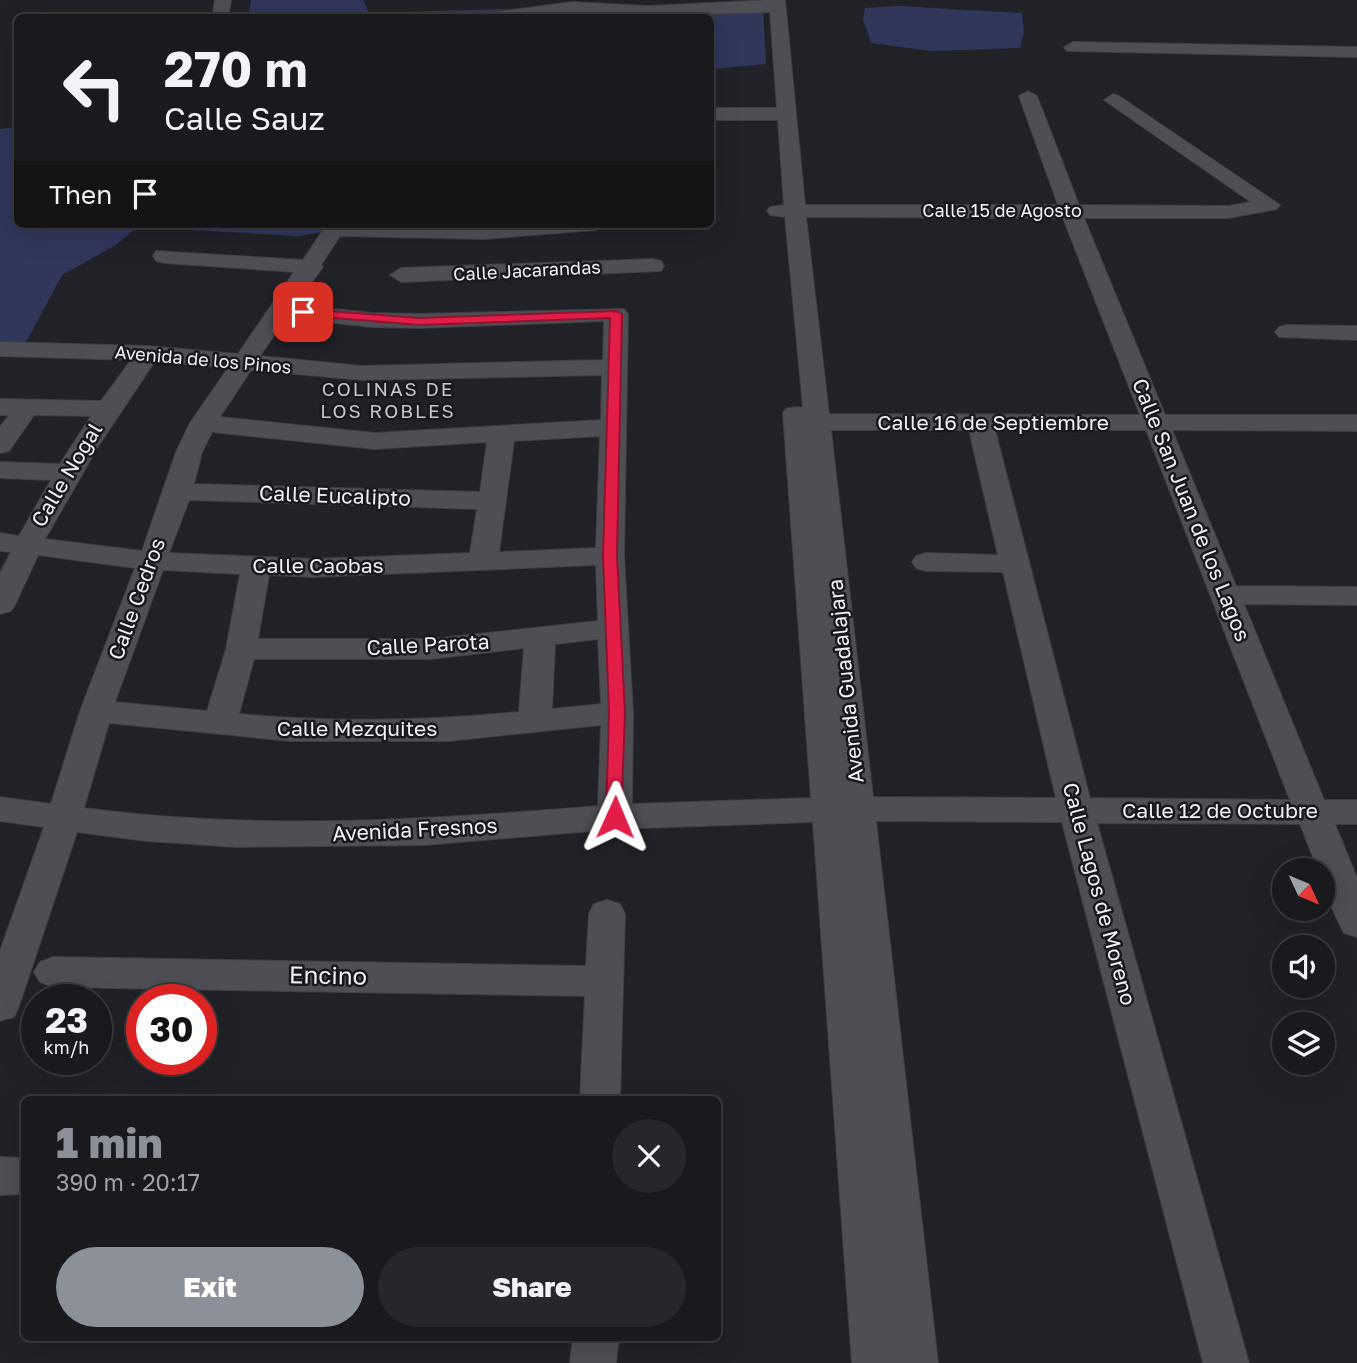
<!DOCTYPE html>
<html lang="en">
<head>
<meta charset="utf-8">
<style>
  :root { --surface:#191a1d; --page:#26272a; --text:#f1f3f6; --muted:#9fa1a4; --line:#37383b; --accent:#8c9099 }
  body { margin:0; font-family:"Golos Text",sans-serif; background:var(--page); color:var(--text); height:100vh; display:flex; flex-direction:column; font-size:26px; white-space:nowrap }
  * { box-sizing:border-box; margin:0 }
  p { font-size:23px; color:var(--muted) }
  .icon { flex:none; width:38px; height:38px; fill:none; stroke:currentColor; stroke-width:2; stroke-linecap:round; stroke-linejoin:round }
  .map { position:relative; flex:1; overflow:hidden }
  .sheet { position:absolute; left:21px; top:1096px; width:700px; height:245px; display:flex; flex-direction:column; background:var(--surface); border-radius:10px; box-shadow:0 7px 28px #0002,0 0 0 2px var(--line) }
  .sheet>* { flex:none }
  .top-card { position:absolute; left:14px; top:14px; width:700px; height:214px; border-radius:10px; box-shadow:0 7px 28px #0002,0 0 0 2px var(--line); background:#191a1d; color:var(--text); overflow:hidden }
  .needle { width:46px; rotate:134deg }
  .fabs { position:absolute; left:1272px; top:858px; display:grid; gap:14px }
  .fabs a { display:grid; place-items:center; width:63px; height:63px; border-radius:50%; background:var(--surface); box-shadow:0 7px 28px #0002,0 0 0 2px var(--line); font-size:35px }
  .speed { position:absolute; left:21px; top:984px; display:flex; gap:14px; font-size:35px; font-weight:700; text-align:center }
  .speed>* { display:grid; place-content:center; width:91px; height:91px; border-radius:50%; background:var(--surface); box-shadow:0 7px 28px #0002,0 0 0 2px var(--line); line-height:1 }
  .speed small { font-size:18px; font-weight:400 }
  .speed .limit { border:10px solid #d22; background:#fff; color:#111 }
  .pin { position:absolute; display:grid; place-items:center; width:60px; height:60px; color:#fff; margin:-30px; border-radius:14px; box-shadow:0 4px 10px #0006 }
  .me { position:absolute; width:77px; margin:-38px; rotate:1deg; stroke-linejoin:round; filter:drop-shadow(0 0 5px #0008) }
  .turn { display:flex; align-items:center; gap:24px; height:147px; padding:0 35px; font-size:32px }
  .turn .icon { width:91px; height:91px; stroke-width:2.5 }
  .turn b { display:block; font-size:49px; line-height:60px }
  .then { display:flex; align-items:center; height:66px; padding:0 35px; background:#0003; gap:14px; font-size:26px }
  .round { display:grid; place-items:center; flex:none; width:74px; height:74px; border-radius:37px; background:var(--page) }
  .headline { display:flex; align-items:center; justify-content:space-between; height:119px; padding:0 35px }
  h1 { font-size:42px; font-weight:800; line-height:52px; color:var(--accent) }
  .button { display:flex; gap:14px; margin-top:auto; padding:14px 35px }
  .button a { flex:1; height:80px; border-radius:42px; background:var(--accent); color:#fff; font-size:28px; font-weight:800; line-height:80px; text-align:center }
  .button a+a { background:var(--page); color:var(--text) }
  .map>svg:first-child { display:block }
</style>
</head>
<body>
<div class="map">
<svg width="1357" height="1363" viewBox="0 0 1357 1363">
  <rect width="100%" height="100%" fill="#212227"/>
  <path fill="#30375b" d="M251 0H363L369 13 572 7H763L766 64 711 69 710 18H248Z
    M898 6 1022 13 1024 32 1020 48 932 51 871 43 863 19 865 8Z
    M17 127 18 224H338L336 230 299 236 137 227 116 245 62 275 23 348 0 350V129Z"/>
  <g fill="none" stroke-linecap="round" stroke-linejoin="round">
    <g stroke="#3d3e42" stroke-width="2">
      <path id="minor" d="M215 0H231L228 18H212Z
        M769 0H785L805 205H1058L1019 96 1028 91 1037 96 1079 205 1228 206 1251 202 1104 100 1113 94 1119 96 1280 205 1277 209 1228 218H1084L1165 415H1357V431L1172 430 1236 586 1357 587V605L1244 604 1324 800H1357V824H1335L1357 878V937L1344 933C1334 914 1323 891 1323 870H1318L1300 824 1097 823 1249 1363H1203L1062 822 876 821 938 1363H852L813 822 615 829 424 845 236 847 147 841 77 832 19 1006 14 1017 0 1021V951L44 827 0 821V797L51 804 80 711 135 568 38 555 15 605 11 611 0 614V573L11 552 0 551V533L19 536 51 480 0 478V462L60 464 91 416 34 415 9 451 0 453V427L9 415H0V399L101 401 131 360 0 356V342L148 346 238 354 294 272 164 263 156 261 153 256 156 251 303 260 327 224 484 227 607 224 596 230 484 239 340 236 321 265 323 267 295 305 372 313 419 314 624 309 628 314 624 556 633 713 632 804 811 798 783 413 787 408 803 407 785 217 770 215 767 211 770 207 784 205 778 120H710V108H777L770 12 648 16 572 12 530 18H481L489 13 572 2 648 6ZM806 217 1063 218 1140 415 829 414ZM286 318 372 327 419 328 604 321 603 360 362 366 260 356ZM155 361 228 368 190 423 176 452 142 551 45 539 99 445ZM251 370 362 380 602 375 601 420 375 433 220 417ZM831 430H969L998 555 926 553 916 556 912 562 916 568 926 571 1003 572 1056 798 873 797ZM995 430H1146L1290 800 1090 798ZM212 432 375 449 487 442 480 492 194 484 202 452ZM600 436 596 548 499 552 514 441ZM189 500 477 509 470 553 313 559 169 553ZM596 565 598 621 431 639H258L269 575 313 577ZM163 570 240 574 226 649 207 711 115 702ZM598 639 601 704 552 709 555 644ZM524 648 519 712C426 721 332 723 239 714L254 659H431ZM109 723 290 741H449L601 725 598 806C426 820 256 831 84 808Z
        M1073 42 1357 47V57L1067 51 1064 47Z
        M653 259 661 261 664 266 661 271 401 282 390 275 401 268Z
        M1287 325 1357 326V340L1279 337 1275 332 1279 327Z
        M607 900 620 904 625 914 620 1099H580L585 996 53 987 40 982 34 972 40 962 53 957 586 966 589 914 594 904Z
        M0 1157 24 1158V1194L0 1195Z
        M573 1337H619L616 1363H570Z"/>
    </g>
    <use href="#minor" fill="#4e4f55" fill-rule="evenodd"/>
  </g>
  <path fill="#e11d48" stroke="#92132f" stroke-width="2" d="M303 309 419 318 616 311 622 314 617 556 625 713 621 821 615 823 606 817 609 713 603 556 610 318 419 325 299 315V310Z"/>
  <g text-anchor="middle" stroke-width="5" stroke-linejoin="round" paint-order="stroke">
    <g font-size="18" fill="#f0f1f4" stroke="#17191d">
      <text x="1002" y="217">Calle 15 de Agosto</text>
      <text transform="translate(527 271) rotate(-3)" y="6">Calle Jacarandas</text>
      <text transform="translate(203 360) rotate(5)" y="6">Avenida de los Pinos</text>
    </g>
    <g font-size="19" letter-spacing="2" fill="#c4c6cc" stroke="#17191d">
      <text x="388" y="396">COLINAS DE<tspan x="388" dy="22">LOS ROBLES</tspan></text>
    </g>
    <g font-size="21" fill="#f0f1f4" stroke="#17191d">
      <text x="993" y="430">Calle 16 de Septiembre</text>
      <text transform="translate(67 475) rotate(-59)" y="7">Calle Nogal</text>
      <text transform="translate(335 496) rotate(2)" y="7">Calle Eucalipto</text>
      <text transform="translate(1191 510) rotate(68)" y="7">Calle San Juan de los Lagos</text>
      <text x="318" y="573">Calle Caobas</text>
      <text transform="translate(137 599) rotate(-70)" y="7">Calle Cedros</text>
      <text transform="translate(428 645) rotate(-3)" y="7">Calle Parota</text>
      <text transform="translate(846 681) rotate(-96)" y="7">Avenida Guadalajara</text>
      <text x="357" y="736">Calle Mezquites</text>
      <text x="1220" y="818">Calle 12 de Octubre</text>
      <text transform="translate(415 830) rotate(-3)" y="7">Avenida Fresnos</text>
      <text transform="translate(1099 894) rotate(75)" y="7">Calle Lagos de Moreno</text>
    </g>
    <g font-size="24" fill="#f0f1f4" stroke="#17191d">
      <text transform="translate(328 976) rotate(1)" y="8">Encino</text>
    </g>
  </g>
</svg>
<div class="fabs">
<a><svg class="needle" viewBox="-14 -14 28 28"><path d="M0-13l5 13h-10z" fill="#e53935"/><path d="M0 13l5-13h-10z" fill="#9fa1a4"/></svg></a>
<a><svg class="icon" aria-label="sound" viewBox="0 0 24 24"><path d="M4 9h4l5-4v14l-5-4H4zM17 9q2 3 0 6"/></svg></a>
<a><svg class="icon" aria-label="layers" viewBox="0 0 24 24"><path d="M12 4l9 5-9 5-9-5zM3 14l9 5 9-5"/></svg></a>
</div>
<div class="speed"><div>23<small>km/h</small></div><div class="limit">30</div></div>
<div class="pin" style="left:303px;top:312px;background:#d93025"><svg class="icon" aria-label="arrive" viewBox="0 0 24 24"><path d="M6 21V4h12l-3 4 3 4H6"/></svg></div>
<svg class="me" style="left:615px;top:817px" viewBox="-20 -20 40 40"><path d="M0-17L14 15 0 8-14 15z" fill="#e11d48" stroke="#fff" stroke-width="4"/></svg>
<div class="top-card">
<div class="turn"><svg class="icon" aria-label="left" viewBox="0 0 24 24"><path d="M17 20v-9H6M10 6l-5 5 5 5"/></svg><div><b>270 m</b>Calle Sauz</div></div>
<div class="then">Then<svg class="icon" aria-label="arrive" viewBox="0 0 24 24"><path d="M6 21V4h12l-3 4 3 4H6"/></svg></div>
</div>
<section class="sheet">
<div class="headline"><div><h1>1 min</h1><p>390 m · 20:17</p></div><a class="round"><svg class="icon" aria-label="close" viewBox="0 0 24 24"><path d="M6 6l12 12M18 6L6 18"/></svg></a></div>
<div class="button"><a>Exit</a><a>Share</a></div>
</section>
</div>
</body>
</html>
